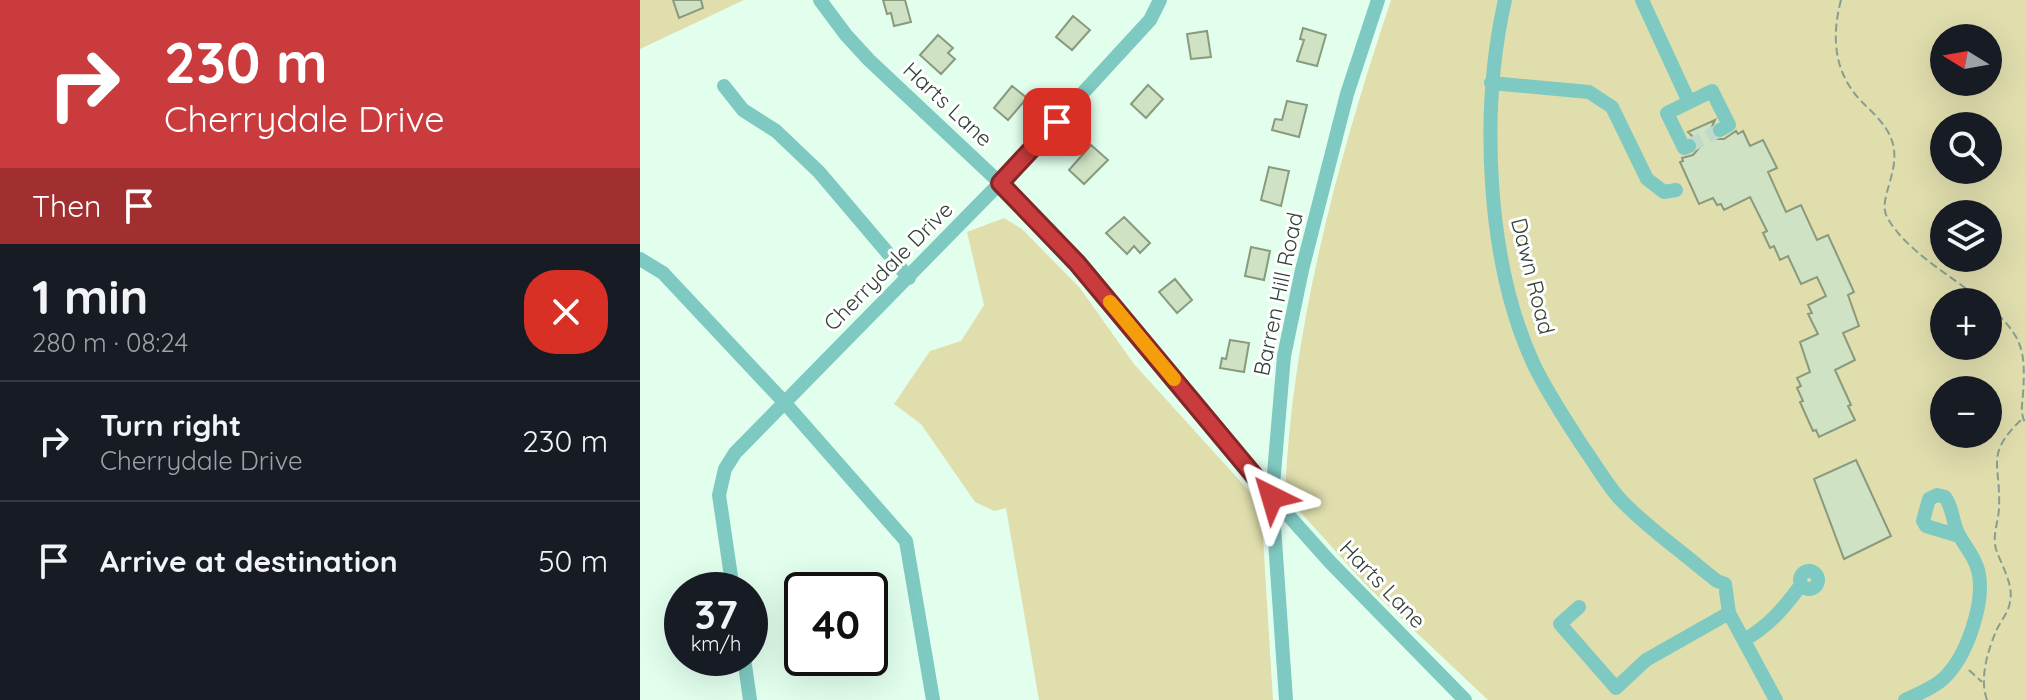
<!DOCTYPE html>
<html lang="en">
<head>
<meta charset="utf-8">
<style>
  :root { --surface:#171b24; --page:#242831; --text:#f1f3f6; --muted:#9ea1a6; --line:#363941 }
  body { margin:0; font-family:Quicksand,sans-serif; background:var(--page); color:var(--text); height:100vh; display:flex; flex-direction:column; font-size:30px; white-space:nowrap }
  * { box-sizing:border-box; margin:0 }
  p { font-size:26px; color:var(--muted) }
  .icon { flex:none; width:44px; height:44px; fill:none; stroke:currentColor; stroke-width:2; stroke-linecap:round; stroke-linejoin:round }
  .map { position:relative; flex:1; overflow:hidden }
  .drawer { display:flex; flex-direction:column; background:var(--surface); width:640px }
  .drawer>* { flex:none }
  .hud { background:#ca3b3d; color:#fff; overflow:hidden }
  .needle { width:52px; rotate:281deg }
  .buttons { position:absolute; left:1290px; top:24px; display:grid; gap:16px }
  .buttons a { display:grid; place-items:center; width:72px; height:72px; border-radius:50%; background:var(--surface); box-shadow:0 8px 32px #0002; font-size:40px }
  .speed { position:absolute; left:24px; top:572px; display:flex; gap:16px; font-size:40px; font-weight:700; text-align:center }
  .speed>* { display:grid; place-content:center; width:104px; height:104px; border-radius:50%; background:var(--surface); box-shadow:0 8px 32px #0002; line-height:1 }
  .speed small { font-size:20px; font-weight:400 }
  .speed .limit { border:4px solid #111; border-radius:12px; background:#fff; color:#111 }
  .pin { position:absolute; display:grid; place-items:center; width:68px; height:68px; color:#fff; margin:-34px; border-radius:16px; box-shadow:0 4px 12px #0006 }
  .me { position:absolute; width:88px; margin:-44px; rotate:320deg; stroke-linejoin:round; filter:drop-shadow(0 0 6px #0008) }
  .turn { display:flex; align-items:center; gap:28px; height:168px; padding:0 32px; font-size:36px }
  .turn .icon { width:104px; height:104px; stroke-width:2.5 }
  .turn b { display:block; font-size:56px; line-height:68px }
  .then { display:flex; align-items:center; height:76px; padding:0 32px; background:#0003; gap:16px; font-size:30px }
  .round { display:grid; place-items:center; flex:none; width:84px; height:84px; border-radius:32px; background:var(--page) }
  .overview { display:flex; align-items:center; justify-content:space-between; height:136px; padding:0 32px }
  h1 { font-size:48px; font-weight:700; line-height:60px }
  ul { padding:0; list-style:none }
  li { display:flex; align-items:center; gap:24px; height:120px; padding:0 32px; border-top:2px solid var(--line) }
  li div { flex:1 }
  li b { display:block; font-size:30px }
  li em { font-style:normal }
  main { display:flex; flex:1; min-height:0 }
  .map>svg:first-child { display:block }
</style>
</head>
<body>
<main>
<section class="drawer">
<div class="hud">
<div class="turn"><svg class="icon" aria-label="right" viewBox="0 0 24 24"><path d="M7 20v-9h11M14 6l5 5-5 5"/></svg><div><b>230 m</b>Cherrydale Drive</div></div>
<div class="then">Then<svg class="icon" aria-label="arrive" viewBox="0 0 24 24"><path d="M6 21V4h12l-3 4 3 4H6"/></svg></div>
</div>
<div class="overview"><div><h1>1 min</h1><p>280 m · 08:24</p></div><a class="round" style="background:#d93025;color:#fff"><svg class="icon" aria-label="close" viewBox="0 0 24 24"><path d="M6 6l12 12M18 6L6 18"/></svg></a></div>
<ul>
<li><svg class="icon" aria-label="right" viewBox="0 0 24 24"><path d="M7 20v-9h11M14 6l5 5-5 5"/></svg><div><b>Turn right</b><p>Cherrydale Drive</p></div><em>230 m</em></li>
<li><svg class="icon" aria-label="arrive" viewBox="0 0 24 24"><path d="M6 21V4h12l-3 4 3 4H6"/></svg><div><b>Arrive at destination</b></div><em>50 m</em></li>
</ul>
</section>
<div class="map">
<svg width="1386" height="700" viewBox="0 0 1386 700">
  <rect width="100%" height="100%" fill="#e2ffee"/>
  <path fill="#e0dead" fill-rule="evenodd" d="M0 0H104L0 49Z
    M751 0H1386V700H848L727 586 645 495C652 328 698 158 751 0ZM1304 38H1348V82H1304ZM1304 126H1348V170H1304ZM1304 214H1348V258H1304ZM1304 302H1348V346H1304ZM1304 390H1348V434H1304Z
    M364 218 382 229 440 288 494 364 621 504 633 700H399L366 508 354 511 335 502 281 424 254 404 290 351 321 341 344 305 327 232Z"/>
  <path fill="#cfe2c3" stroke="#899a7d" stroke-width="2" d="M33 0H61L63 8 39 18Z
    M243 0H265L271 22 254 26 251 13 247 14Z
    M433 16 450 30 432 50 416 37Z
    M663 28 686 35 677 66 657 61 664 40 660 39Z
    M567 31 571 57 551 59 547 34Z
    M298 35 313 48 308 53 315 59 301 74 280 55Z
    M508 85 523 99 506 118 491 104Z
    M372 86 387 98 368 120 354 108Z
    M647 101 667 105 659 137 632 130 635 119 642 120Z
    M1075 120 1070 131 1076 139H1084L1096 131 1098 134 1103 131 1110 146 1123 140 1137 168 1128 172 1146 212 1161 205 1177 240 1188 235 1214 292 1208 295 1219 326 1203 333 1215 360 1195 370 1211 405 1208 406 1215 420 1179 437 1176 430 1173 431 1160 402 1163 401 1157 388 1161 386 1157 378 1170 372 1160 342 1178 334 1168 314 1172 313 1168 305 1186 296 1177 277 1161 284 1148 256 1140 260 1134 246 1130 248 1123 233 1127 231 1110 197 1084 210 1081 204 1077 205 1073 198 1059 204 1040 162 1043 161 1042 158 1053 155 1059 148 1058 142 1048 132Z
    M451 145 468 160 444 184 429 170Z
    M629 167 649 171 641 206 621 200Z
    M484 217 510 243 500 253 494 246 487 254 466 233Z
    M611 247 630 251 624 280 605 276Z
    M535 279 552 300 537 313 519 292Z
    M590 340 609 343 604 372 580 368 582 358 586 359Z
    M1216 460 1251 536 1204 559 1174 479Z"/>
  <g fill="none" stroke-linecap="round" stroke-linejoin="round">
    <path stroke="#bfd9ca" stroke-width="14" stroke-dasharray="14 7" stroke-linecap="butt" d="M1049 146 1080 130"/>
    <path stroke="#889e91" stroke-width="2" stroke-dasharray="8 4" stroke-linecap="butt" d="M1201 0C1191 38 1194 73 1222 102 1233 113 1247 125 1252 141 1262 170 1237 199 1247 217 1265 251 1314 277 1343 302
      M1348 306C1382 335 1386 349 1383 394 1382 405 1380 415 1386 424
      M1329 670 1342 682
      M1347 700C1339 678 1348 650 1357 629 1361 621 1369 611 1370 602 1374 584 1361 565 1356 549 1352 534 1359 521 1359 507 1361 462 1344 455 1383 418"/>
    <path stroke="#7ec9c1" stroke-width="14" d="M180 0 206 35 229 60 360 183 437 263 632 497 690 562 825 700
      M865 0C840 110 846 262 894 365 907 392 925 419 941 444 954 462 965 482 980 499 1004 525 1036 547 1063 570L1077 581 1085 584 1089 613 1136 700
      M1002 0 1049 102
      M851 83 949 92 972 107 1007 179 1024 192 1036 190
      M84 86 103 110 136 131 179 172 269 278
      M1049 146 1044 148 1027 113 1072 91 1089 125 1080 130
      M0 259 23 273 144 402 266 541 293 700
      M1160 580a9 9 0 1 1 18 0a9 9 0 1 1-18 0Z
      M93 590 79 495 85 469 95 453 360 183 510 20 520 0
      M939 607 920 624 976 688 1006 660 1089 613
      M1104 640C1129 626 1144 608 1161 585
      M104 658 110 700
      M646 700 632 497 644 356 662 270 707 94 738 0
      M1265 700C1278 694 1293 688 1303 679 1327 657 1346 601 1338 570 1334 556 1327 549 1320 537 1312 525 1314 509 1305 497L1297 495 1289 499 1283 521 1286 526 1319 536"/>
  </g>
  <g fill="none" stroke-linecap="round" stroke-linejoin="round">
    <g stroke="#832628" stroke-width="20">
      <path id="route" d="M417 122 360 183 437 263 632 497"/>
    </g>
    <use href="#route" stroke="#ca3b3d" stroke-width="14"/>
    <path stroke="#f59e0b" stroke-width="14" d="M470 302 534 379"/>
  </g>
  <g text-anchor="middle" stroke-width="6" stroke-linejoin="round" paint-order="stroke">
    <g font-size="22" fill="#324139" stroke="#fff">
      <text transform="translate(308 104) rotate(43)" y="8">Harts Lane</text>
      <text transform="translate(248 266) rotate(-45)" y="8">Cherrydale Drive</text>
      <text transform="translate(893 276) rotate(76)" y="8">Dawn Road</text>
      <text transform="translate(638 294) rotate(-78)" y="8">Barren Hill Road</text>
      <text transform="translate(743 584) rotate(46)" y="8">Harts Lane</text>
    </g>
  </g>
</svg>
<div class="buttons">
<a><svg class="needle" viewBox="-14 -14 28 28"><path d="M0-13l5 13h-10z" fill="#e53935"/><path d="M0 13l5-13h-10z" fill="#9ea1a6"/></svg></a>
<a><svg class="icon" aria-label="search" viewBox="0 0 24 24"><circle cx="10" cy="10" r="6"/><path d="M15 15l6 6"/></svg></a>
<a><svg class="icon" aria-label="layers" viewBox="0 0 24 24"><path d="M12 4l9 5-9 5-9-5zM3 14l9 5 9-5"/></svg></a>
<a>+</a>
<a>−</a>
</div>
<div class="speed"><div>37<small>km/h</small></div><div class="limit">40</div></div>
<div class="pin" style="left:417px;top:122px;background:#d93025"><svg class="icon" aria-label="arrive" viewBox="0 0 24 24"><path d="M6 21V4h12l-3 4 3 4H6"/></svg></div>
<svg class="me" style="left:632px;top:497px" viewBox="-20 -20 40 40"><path d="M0-17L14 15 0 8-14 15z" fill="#ca3b3d" stroke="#fff" stroke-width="4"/></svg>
</div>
</main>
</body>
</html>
